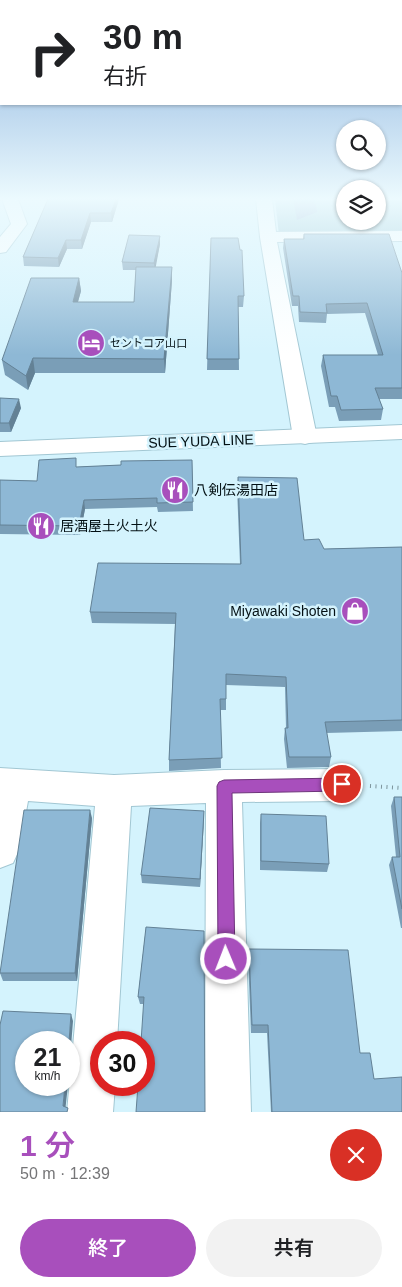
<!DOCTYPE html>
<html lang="ja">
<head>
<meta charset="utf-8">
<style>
  :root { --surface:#fff; --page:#f2f2f2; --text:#202124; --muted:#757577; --accent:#a84fbc }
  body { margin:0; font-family:Arial,"Noto Sans JP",sans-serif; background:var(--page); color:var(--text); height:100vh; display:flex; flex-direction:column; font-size:19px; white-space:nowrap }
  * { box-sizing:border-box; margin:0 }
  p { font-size:16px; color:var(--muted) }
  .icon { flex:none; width:28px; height:28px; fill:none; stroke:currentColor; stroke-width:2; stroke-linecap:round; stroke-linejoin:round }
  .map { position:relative; height:1112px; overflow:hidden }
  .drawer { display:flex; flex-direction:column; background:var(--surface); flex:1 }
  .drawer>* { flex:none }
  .top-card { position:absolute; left:0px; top:0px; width:402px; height:105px; box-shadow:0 1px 4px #0004; background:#fff; color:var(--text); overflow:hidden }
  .buttons { position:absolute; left:336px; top:120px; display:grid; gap:10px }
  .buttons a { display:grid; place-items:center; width:50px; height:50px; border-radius:50%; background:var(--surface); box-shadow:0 1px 4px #0004; font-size:25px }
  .speed { position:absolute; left:15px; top:1031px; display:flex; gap:10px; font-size:25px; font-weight:700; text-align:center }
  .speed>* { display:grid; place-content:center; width:65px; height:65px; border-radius:50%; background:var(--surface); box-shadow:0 1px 4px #0004; line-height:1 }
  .speed small { font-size:12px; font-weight:400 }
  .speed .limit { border:8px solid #d22; background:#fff; color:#111 }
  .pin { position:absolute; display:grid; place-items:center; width:42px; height:42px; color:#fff; margin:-21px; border:2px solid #fff; border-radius:50%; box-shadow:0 1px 5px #0007 }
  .me { position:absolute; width:55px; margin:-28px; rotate:359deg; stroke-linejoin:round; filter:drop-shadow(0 0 4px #0008) }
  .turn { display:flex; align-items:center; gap:18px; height:105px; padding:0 20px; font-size:22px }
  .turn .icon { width:65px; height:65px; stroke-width:2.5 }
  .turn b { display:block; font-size:35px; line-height:42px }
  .round { display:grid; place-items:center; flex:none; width:52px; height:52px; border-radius:26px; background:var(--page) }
  .summary { display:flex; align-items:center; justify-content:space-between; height:85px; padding:0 20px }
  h1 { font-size:30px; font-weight:600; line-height:38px; color:var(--accent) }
  .action { display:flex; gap:10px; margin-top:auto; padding:10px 20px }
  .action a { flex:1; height:58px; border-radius:30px; background:var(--accent); color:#fff; font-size:20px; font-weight:600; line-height:58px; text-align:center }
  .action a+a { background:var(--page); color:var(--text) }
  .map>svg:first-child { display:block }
</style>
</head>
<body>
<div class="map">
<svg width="402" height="1112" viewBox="0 0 402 1112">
  <rect width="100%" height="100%" fill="#d4f3fd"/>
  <path fill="#94c3d1" d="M275 199H345V221H378V199H402V235H279Z"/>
  <path fill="#89a1c7" d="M293 199H315L317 212 297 220Z"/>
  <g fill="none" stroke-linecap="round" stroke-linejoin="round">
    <g stroke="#a2c7d3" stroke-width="2">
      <path id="minor" d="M2 199H18L27 224 6 252 0 253V237L11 224Z
        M256 199H272L276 232 402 231V241L277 242 317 437 313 442 305 444 297 442 293 437 260 237Z
        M0 768 114 775 224 770 342 769 354 774 360 785 354 796 342 801 242 802 251 1112H205L206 803 131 806 117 1042H101V1085H115L113 1112H67L95 806 28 801 19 850 13 863 0 868Z"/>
    </g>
    <g stroke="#a2c7d3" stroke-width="2">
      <path id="major" d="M402 425V439L0 456V442Z"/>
    </g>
    <path stroke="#7d949c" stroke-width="4" stroke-dasharray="1 4.5" stroke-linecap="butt" d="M370 786 402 788"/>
    <use href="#minor" fill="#fff" fill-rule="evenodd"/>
    <use href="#major" fill="#fff" fill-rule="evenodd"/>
  </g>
  <path fill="#7a9eb7" d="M48 199H119L112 222H91L82 249H67L59 267 24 266 23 257Z
    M304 234 402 273V399H379L383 409 381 420 339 421 335 407H329L321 366 323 355H378L365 313 327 314 326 323 299 322 298 306H292L283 248 284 239H303Z
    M160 236V244L155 267H172V280L165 373H35L28 390 5 375 2 360 79 278 81 291 78 302H134L136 270H123L122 262Z
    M211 238 244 296 243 307H238L239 370H207Z
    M0 398 21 408 11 432H0Z
    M192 460 193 511 158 512 157 507 85 509 80 535 0 534V480L37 481 77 467 121 465Z
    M238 477 304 540 324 549 402 547V731L326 733 331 757 329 767 287 768 284 739 285 728H286L285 687 226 685V710H220L221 768 169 771V760L175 624 92 623 90 612 240 564 237 488Z
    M394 797H402V928H401L389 865 392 857H396L391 806Z
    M204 811 200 887 142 883 141 875Z
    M261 814 329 864 327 872 260 870V823Z
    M92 818 77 981H3L0 973Z
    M146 927 144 1004H140L138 997Z
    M249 949 360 1053 374 1079 402 1112H271L267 1033H251L248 958Z"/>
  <path fill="#638195" d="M116 199H119L112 222 111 213Z
    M90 213 91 222 82 249 81 240Z
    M160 236V244L155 271 154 263Z
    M66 240 67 249 59 267 58 258Z
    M172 267V280L165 373 164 359Z
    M79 278 81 291 74 315 73 302Z
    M33 358 35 373 28 390 26 376Z
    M19 399 21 408 11 432 9 423Z
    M84 500 85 509 80 535 79 526Z
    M90 810 92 818 77 981 75 973Z
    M204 811V820L200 887V879Z
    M71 1014 73 1021 69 1072V1042Z
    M65 1085H68L65 1112 63 1106Z"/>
  <path fill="#8eb8d5" stroke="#638195" d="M48 199H116L111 213H90L81 240H66L58 258 23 257Z
    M304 234H389L402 273V388H375L383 409 341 410 337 396H331L323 355H383L367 303 326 304 327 313 300 312 299 296H293L284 239H304Z
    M129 235 160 236 154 263 122 262Z
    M211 238H238L240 250H242L244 296H238L239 359H207Z
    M136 267H172L164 359 33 358 26 376 2 360 31 278H79L73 302H134Z
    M0 398 19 399 9 423H0Z
    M76 458V467L121 465V461L192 460 193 502 157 503V498L84 500 79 526 0 525V480L37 481 39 460Z
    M238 477 297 478 304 540 319 539 324 549 402 547V720L325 722 331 757H289L285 728H288L286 677 226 674V699H220L222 758 169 760 176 613 90 612 98 563 241 564Z
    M394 797H402V909L392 857H400Z
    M150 808 204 811 200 879 141 875Z
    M24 810H90L75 973H0Z
    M261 814 326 816 329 864 261 861Z
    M146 927 204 931 205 1112H136L138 1085H144V1042H141L144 997H138Z
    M249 949 348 950 360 1053H370L374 1079 402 1077V1112H272L268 1025H252Z
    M3 1011 71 1014 69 1042H26V1085H65L63 1106 68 1108 67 1112H0V1025Z"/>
  <linearGradient id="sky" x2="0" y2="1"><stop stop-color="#82acdb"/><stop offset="0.56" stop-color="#ecfafe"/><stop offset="1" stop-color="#ecfafe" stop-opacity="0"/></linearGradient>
  <rect width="402" height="355" fill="url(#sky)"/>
  <path fill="#a84fbc" stroke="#6d337a" d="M342 778 347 780 349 784 347 789 342 791 232 793 235 959 233 965 226 967 220 965 218 959 217 786 219 782 224 780Z"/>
  <defs>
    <g id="hotel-disc" transform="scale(1.4375)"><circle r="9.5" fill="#a84fbc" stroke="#d4f3fd"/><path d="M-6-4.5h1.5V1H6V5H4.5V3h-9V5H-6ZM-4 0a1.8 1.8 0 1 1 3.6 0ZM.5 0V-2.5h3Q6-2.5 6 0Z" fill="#fff"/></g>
    <g id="restaurant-disc" transform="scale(1.4375)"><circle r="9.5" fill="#a84fbc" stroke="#d4f3fd"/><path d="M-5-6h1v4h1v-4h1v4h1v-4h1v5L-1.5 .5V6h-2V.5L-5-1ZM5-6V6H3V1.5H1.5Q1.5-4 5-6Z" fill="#fff"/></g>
    <g id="shop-disc" transform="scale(1.4375)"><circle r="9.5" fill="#a84fbc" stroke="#d4f3fd"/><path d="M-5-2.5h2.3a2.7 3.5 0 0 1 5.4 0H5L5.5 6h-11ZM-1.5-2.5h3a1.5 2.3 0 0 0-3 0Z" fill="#fff"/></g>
  </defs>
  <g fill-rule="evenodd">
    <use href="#hotel-disc" x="91" y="343"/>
    <use href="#restaurant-disc" x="175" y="490"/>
    <use href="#restaurant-disc" x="41" y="526"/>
    <use href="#shop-disc" x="355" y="611"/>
  </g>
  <g text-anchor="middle" stroke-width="5" stroke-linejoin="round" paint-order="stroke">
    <g font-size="11" fill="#031014" stroke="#d4f3fd" text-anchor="start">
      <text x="110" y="347">セントコア山口</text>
    </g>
    <g font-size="14" fill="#031014" stroke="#d4f3fd">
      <text transform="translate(201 441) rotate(-2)" y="5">SUE YUDA LINE</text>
    </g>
    <g font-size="14" fill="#031014" stroke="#d4f3fd" text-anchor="start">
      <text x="194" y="495">八剣伝湯田店</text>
      <text x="60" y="531">居酒屋土火土火</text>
      <text x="336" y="616" text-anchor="end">Miyawaki Shoten</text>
    </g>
  </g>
</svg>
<div class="buttons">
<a><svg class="icon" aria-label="search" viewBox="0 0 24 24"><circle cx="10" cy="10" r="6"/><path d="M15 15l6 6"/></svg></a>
<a><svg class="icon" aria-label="layers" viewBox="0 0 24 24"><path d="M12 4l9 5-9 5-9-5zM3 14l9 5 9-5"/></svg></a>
</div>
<div class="speed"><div>21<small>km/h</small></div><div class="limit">30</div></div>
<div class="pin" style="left:342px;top:784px;background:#d93025"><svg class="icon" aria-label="arrive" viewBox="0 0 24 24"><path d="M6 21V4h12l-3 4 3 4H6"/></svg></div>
<svg class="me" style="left:226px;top:959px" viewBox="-20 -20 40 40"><circle r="17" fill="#a84fbc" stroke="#fff" stroke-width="3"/><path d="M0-11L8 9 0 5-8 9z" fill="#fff"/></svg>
<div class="top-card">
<div class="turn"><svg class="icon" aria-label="right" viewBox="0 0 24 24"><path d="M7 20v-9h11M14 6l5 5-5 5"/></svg><div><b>30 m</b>右折</div></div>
</div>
</div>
<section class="drawer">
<div class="summary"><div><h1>1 分</h1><p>50 m · 12:39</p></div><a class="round" style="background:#d93025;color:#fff"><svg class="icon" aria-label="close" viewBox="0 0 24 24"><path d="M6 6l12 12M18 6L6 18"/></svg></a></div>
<div class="action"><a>終了</a><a>共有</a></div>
</section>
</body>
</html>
